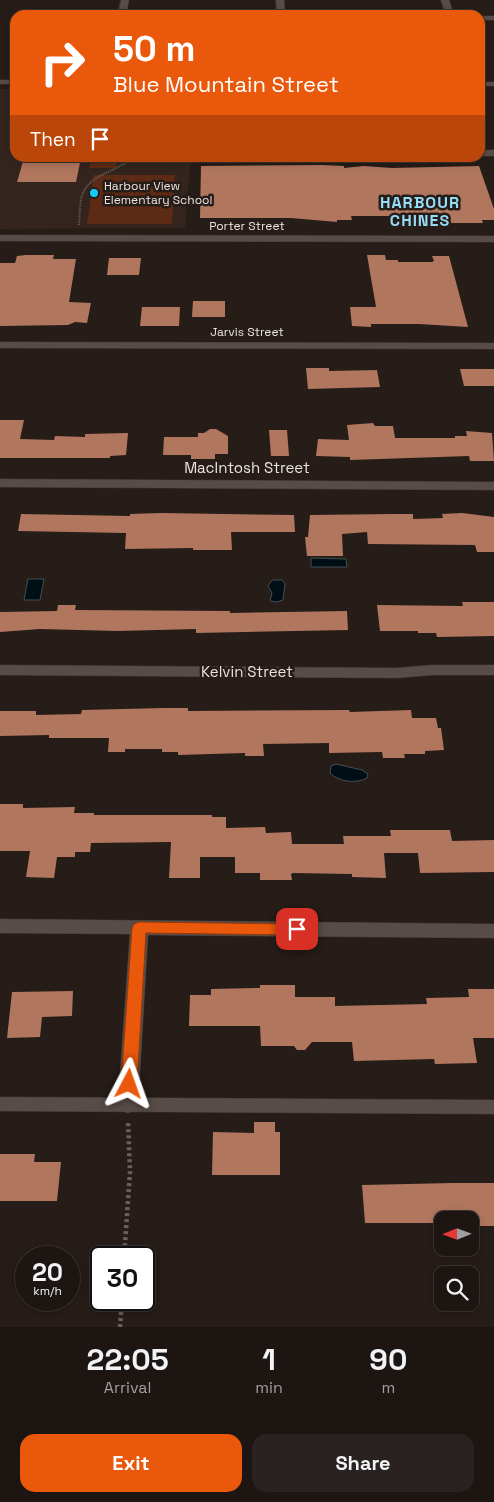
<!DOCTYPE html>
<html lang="en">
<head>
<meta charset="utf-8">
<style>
  :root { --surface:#1c1512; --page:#292220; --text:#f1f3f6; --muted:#a09f9f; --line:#3a3432; --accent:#ea580c }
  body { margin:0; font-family:"Space Grotesk",sans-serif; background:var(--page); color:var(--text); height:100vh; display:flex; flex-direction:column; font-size:19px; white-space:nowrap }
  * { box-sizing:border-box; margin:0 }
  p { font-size:16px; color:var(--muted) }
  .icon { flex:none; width:28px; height:28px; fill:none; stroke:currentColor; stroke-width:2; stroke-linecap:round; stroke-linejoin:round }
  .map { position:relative; height:1327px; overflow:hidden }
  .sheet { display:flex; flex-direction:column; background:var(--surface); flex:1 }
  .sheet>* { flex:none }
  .top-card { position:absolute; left:10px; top:10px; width:475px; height:152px; border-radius:15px; box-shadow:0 2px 8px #0003,0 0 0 1px var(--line); background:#ea580c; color:#fff; overflow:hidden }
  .needle { width:32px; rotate:269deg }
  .tools { position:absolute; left:434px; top:1211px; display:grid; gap:10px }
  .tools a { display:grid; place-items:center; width:45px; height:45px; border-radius:10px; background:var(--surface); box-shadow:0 2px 8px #0003,0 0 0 1px var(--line); font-size:25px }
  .speed { position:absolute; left:15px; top:1246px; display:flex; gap:10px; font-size:25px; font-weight:700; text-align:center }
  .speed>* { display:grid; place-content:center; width:65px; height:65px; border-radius:50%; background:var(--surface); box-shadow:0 2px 8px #0003,0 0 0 1px var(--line); line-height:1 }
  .speed small { font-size:12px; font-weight:400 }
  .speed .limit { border:2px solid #111; border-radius:8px; background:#fff; color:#111 }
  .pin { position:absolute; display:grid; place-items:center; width:42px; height:42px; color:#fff; margin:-21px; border-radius:10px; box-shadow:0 2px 8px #0006 }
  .me { position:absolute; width:55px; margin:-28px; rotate:4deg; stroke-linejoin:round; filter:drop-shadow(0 0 4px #0008) }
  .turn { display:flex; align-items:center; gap:18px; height:105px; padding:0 20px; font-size:22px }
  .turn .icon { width:65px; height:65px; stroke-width:2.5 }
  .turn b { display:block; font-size:35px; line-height:42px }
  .then { display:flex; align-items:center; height:48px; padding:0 20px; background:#0003; gap:10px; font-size:19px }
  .eta { display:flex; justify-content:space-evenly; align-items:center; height:85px; text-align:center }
  .eta b { font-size:30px; font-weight:700; line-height:35px }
  .button { display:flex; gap:10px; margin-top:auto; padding:10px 20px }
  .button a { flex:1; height:58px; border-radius:15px; background:var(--accent); color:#fff; font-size:20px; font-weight:700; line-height:58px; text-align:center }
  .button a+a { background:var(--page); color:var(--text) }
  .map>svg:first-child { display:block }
</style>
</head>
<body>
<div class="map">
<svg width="494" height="1327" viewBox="0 0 494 1327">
  <rect width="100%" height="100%" fill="#261c18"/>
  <path fill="#34241e" d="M0 89H15V158H191L185 228 0 229Z"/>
  <path fill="#5d2b15" d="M91 158H117L116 168H89Z
    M94 175H175L172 224H87Z"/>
  <path fill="#000f16" stroke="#464f53" d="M311 558 346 559 347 567H311Z
    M28 579H44L40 600H24Z
    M272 580H282L285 584 283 600 277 602 270 601 272 593 268 586Z
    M336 764 362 770 368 774 367 778C356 784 339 782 330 773L331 766Z"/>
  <path fill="#b1775e" d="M24 158H81L76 182H17Z
    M322 165 344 166V168L364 166 392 168 479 166 494 209V220H482L483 223H448L447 220 406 219 405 216H351L352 220H337V222L291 218H200L201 166Z
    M26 255H54L53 259H76L69 302 91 303 87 323 75 322 68 325 0 326V263H15L17 256Z
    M367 255H385L386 260H398V262H432L434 261 432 256H449L468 327 419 324H371V327L352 326 350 307H376Z
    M109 258H141L139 275H107Z
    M193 301H225V317H192Z
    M142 307H180L179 326H140Z
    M306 368H329V371L377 370 380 387 308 389Z
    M460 369H494V386H464Z
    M0 420H24L20 439 54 440 55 436 85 437V434L128 433 126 455 110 456V458H0Z
    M373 423 375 426H393L395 438H455V436H467L466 431 492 433 494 461H470L469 456 350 460V457L316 456 318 439 349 440 347 425Z
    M210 429H216L228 436V454H215V459H191V455H163L164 437H198V433H204Z
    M269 430H287L289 456H271Z
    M161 513 294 515 295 532H231L232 550H193V548L125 549 126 533 18 531 21 514 130 516V514Z
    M462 513 494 517V552H477L475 545 368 544 367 532 342 534 343 556H307L305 537H308L310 515 394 514H413V519L443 518 442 514Z
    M462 602H494V636L437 637 436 633H418V631H380L377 605 463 606Z
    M58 605H76L75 610 230 611V613L347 611 348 630 196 633V629L118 631 40 629 0 632V612L57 611Z
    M164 708H188V711L349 710 350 712 411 710 412 718H436L438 728H441L444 750 425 751V754H404L405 758H383L382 752 329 753V743L263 744 264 756H245V753L178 755V752H162V749H125V752H108L109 738H49V735L0 736V711H36V715L81 714 82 710Z
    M0 804H23V808L75 807 74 813H94V815H212V817H226V828L265 827 266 833 291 832 292 844H344L343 836H391L390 830H450L452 841 494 840V872L420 873 418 853H384L386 878 352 877V874L293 873 291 874 292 880H260V873H235V857H200V878H169L171 842 91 843 90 852H75V857H57L54 878 26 877 30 851H0Z
    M260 985H295V997H335V1006L427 1004 426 998 469 997 468 989H494V1038H473L477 1063 435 1064 434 1059 354 1061 352 1042H312L305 1050H297L294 1046H261L260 1026H189L190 995H211V989L260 988Z
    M73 991 72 1016 42 1017 40 1037 7 1038 12 992Z
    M254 1122H275V1132H280V1175H212L213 1132 254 1133Z
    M0 1154H35L34 1162H61L57 1201H0Z
    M453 1183H494V1226H470V1220H442V1223H365L362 1185Z"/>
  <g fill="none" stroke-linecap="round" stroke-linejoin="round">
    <g stroke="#3f3734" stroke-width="1">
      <path id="lane" d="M480 16H494V20H480Z
        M0 1097 494 1100V1114L0 1111Z"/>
    </g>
    <g stroke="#3f3734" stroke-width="1">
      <path id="street" d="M121 0H129L126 15H118Z
        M276 0H284L285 15H277Z
        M441 0H449L454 15H446Z
        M0 80H15V84H0Z
        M480 82H494V86H480Z
        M480 150H494V156H480Z
        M0 235 494 236V242L0 241Z
        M0 342 494 343V349L0 348Z
        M0 479 494 482V490L0 487Z
        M0 665 396 668 433 665H494V675H433L396 678 0 675Z
        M0 919 494 924V938L148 935 138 1104 135 1110 128 1113 121 1110 118 1104 130 934 0 933Z"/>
    </g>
    <path stroke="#69615d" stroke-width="2" stroke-dasharray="1 1" stroke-linecap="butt" d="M79 225C80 215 79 202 83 193 91 174 118 171 132 158"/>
    <path stroke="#69615d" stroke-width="4.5" stroke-dasharray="3 3" stroke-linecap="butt" d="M124 1258 130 1172 128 1121
      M120 1327 122 1300"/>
    <use href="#lane" fill="#584c48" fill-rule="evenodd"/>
    <use href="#street" fill="#584c48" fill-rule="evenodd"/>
  </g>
  <path fill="#ea580c" stroke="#983908" d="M139 922 297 924 302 926 304 929 302 933 297 935 146 933 137 1084 134 1089 129 1091 124 1089 121 1084 132 928 134 924Z"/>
  <circle fill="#15cafb" stroke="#261c18" stroke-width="2" cx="94" cy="193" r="5"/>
  <g text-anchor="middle" stroke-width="5" stroke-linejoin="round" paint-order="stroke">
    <g font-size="12" fill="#eae3e0" stroke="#261c18" text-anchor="start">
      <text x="104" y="190">Harbour View<tspan x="104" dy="14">Elementary School</tspan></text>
    </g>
    <g font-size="12" fill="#eae3e0" stroke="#261c18">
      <text x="247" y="230">Porter Street</text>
      <text x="247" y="336">Jarvis Street</text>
    </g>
    <g font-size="15" fill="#eae3e0" stroke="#261c18">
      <text x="247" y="473">MacIntosh Street</text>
      <text x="247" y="677">Kelvin Street</text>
    </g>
    <g font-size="16" font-weight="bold" letter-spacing="1" fill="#95dcf7" stroke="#261c18">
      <text x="420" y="208">HARBOUR<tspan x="420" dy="18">CHINES</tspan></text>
    </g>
  </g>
</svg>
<div class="tools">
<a><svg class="needle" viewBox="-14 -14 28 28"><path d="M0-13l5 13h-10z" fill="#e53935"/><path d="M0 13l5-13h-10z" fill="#a09f9f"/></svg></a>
<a><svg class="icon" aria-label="search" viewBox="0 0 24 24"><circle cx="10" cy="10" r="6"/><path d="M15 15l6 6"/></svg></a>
</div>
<div class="speed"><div>20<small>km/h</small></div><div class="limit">30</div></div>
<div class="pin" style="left:297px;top:929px;background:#d93025"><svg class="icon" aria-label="arrive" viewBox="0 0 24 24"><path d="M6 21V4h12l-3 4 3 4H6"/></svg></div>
<svg class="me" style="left:129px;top:1084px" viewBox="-20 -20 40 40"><path d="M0-17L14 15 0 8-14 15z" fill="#ea580c" stroke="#fff" stroke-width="4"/></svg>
<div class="top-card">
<div class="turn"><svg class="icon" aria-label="right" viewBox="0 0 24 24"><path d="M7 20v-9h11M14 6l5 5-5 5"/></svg><div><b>50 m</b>Blue Mountain Street</div></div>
<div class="then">Then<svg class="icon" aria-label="arrive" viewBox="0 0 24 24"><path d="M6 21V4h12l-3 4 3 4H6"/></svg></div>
</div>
</div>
<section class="sheet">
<div class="eta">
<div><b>22:05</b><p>Arrival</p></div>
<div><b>1</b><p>min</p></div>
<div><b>90</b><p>m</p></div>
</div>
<div class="button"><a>Exit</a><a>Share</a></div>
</section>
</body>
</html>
